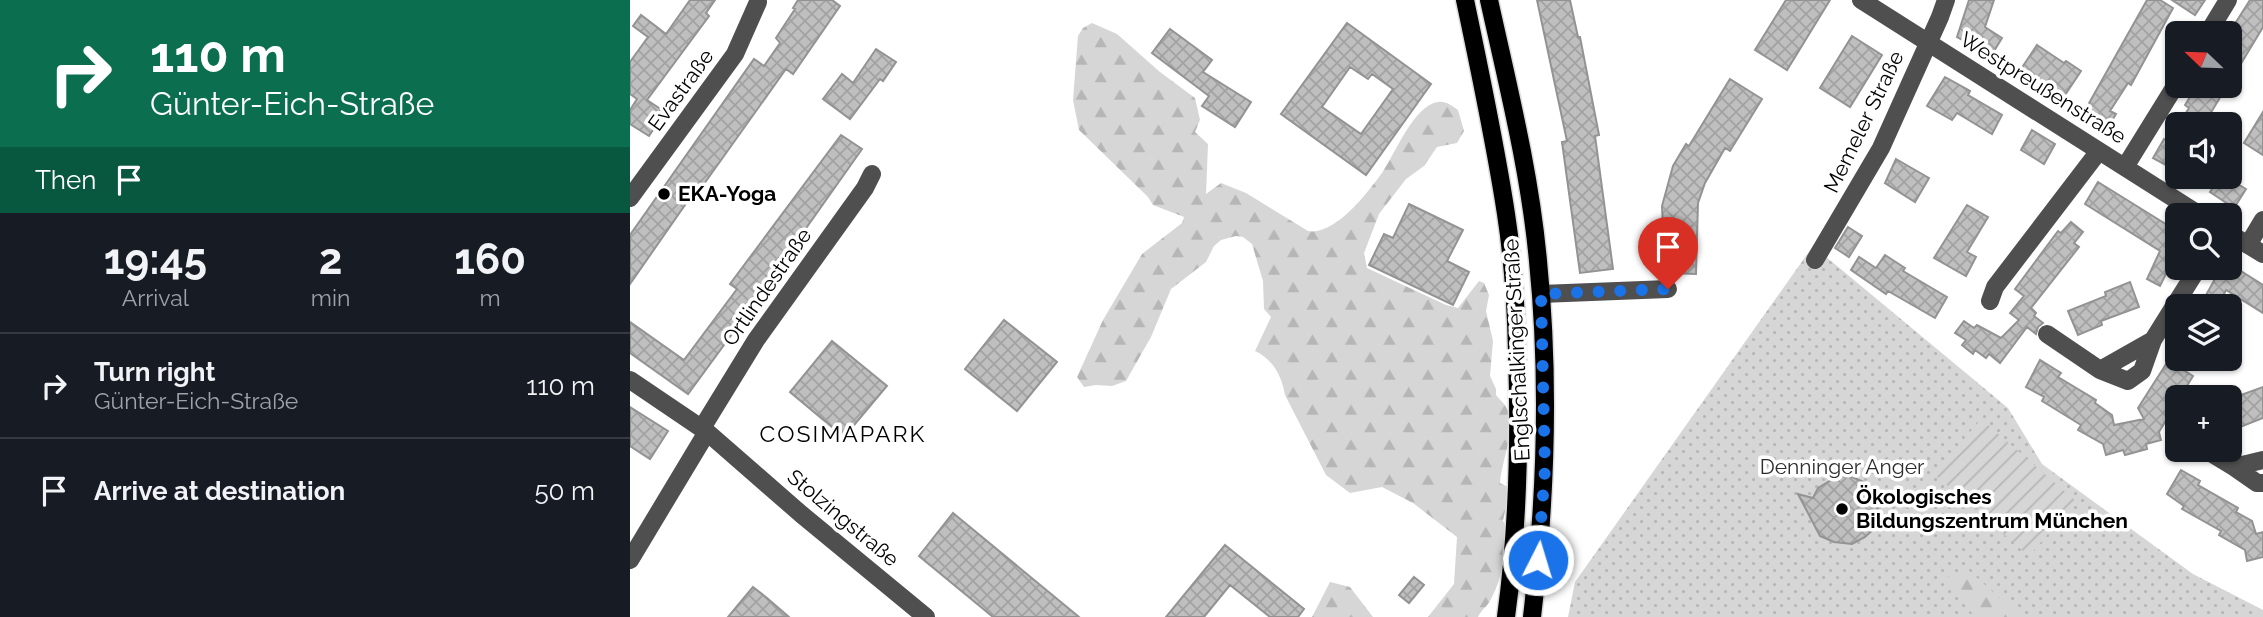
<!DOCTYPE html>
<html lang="en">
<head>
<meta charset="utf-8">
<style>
  :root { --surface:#171b24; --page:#242831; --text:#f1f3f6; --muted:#9ea1a6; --line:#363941 }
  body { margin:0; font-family:Raleway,sans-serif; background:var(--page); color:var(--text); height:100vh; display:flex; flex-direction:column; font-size:26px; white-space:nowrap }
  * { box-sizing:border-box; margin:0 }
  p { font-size:23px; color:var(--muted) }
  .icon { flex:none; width:38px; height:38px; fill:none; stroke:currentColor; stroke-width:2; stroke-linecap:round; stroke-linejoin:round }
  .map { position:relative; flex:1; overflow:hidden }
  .panel { display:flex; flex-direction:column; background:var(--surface); width:630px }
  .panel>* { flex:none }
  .banner { background:#0b6e4f; color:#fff; overflow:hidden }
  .needle { width:46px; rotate:293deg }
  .fabs { position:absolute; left:1535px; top:21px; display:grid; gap:14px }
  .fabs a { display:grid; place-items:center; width:77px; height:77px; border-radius:10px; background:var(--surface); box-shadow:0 2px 5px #0004; font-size:35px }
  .pin { position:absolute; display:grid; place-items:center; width:60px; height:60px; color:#fff; margin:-72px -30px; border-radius:50% 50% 50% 0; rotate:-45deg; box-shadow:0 0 7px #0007 }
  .pin .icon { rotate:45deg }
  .me { position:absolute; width:77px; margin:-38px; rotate:5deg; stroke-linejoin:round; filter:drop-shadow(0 0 5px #0008) }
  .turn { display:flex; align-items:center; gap:24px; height:147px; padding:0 35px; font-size:32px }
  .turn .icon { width:91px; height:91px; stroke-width:2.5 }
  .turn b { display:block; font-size:49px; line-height:60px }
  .then { display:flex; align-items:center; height:66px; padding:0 35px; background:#0003; gap:14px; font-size:26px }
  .eta { display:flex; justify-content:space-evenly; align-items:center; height:119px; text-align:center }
  .eta b { font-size:42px; font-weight:700; line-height:49px }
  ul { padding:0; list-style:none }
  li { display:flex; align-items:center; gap:21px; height:105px; padding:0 35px; border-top:2px solid var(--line) }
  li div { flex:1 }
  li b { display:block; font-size:26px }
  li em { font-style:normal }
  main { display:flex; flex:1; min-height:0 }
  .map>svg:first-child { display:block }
</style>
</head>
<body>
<main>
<section class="panel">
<div class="banner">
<div class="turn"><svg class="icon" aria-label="right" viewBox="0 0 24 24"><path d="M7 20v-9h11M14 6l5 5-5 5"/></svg><div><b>110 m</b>Günter-Eich-Straße</div></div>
<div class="then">Then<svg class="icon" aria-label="arrive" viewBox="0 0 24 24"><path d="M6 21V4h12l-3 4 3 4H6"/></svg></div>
</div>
<div class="eta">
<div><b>19:45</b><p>Arrival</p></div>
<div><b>2</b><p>min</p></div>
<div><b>160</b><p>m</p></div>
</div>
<ul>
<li><svg class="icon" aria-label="right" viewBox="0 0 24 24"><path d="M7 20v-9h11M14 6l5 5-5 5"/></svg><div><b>Turn right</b><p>Günter-Eich-Straße</p></div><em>110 m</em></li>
<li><svg class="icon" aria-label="arrive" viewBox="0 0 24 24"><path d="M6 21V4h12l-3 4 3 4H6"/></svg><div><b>Arrive at destination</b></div><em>50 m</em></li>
</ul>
</section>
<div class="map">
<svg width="1633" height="617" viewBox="0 0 1633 617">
  <defs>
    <pattern id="grass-dots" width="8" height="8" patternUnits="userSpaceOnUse" patternTransform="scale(1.75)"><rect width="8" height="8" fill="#d6d6d6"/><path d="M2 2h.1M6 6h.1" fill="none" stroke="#b6b6b6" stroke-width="1.8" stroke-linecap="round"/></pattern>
    <pattern id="forest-firs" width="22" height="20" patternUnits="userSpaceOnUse" patternTransform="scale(1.75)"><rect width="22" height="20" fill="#d6d6d6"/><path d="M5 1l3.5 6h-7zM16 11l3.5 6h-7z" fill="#b6b6b6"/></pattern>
    <pattern id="garden-furrows" width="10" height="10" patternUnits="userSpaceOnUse" patternTransform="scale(1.75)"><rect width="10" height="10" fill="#d6d6d6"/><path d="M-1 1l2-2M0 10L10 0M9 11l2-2" fill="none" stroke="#b6b6b6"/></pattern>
    <pattern id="building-cross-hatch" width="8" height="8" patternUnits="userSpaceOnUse" patternTransform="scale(1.75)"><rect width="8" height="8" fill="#bfbfbf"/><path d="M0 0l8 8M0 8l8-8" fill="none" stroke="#a2a2a2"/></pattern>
  </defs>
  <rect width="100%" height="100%" fill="#fff"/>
  <path fill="url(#grass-dots)" d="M1183 246 1378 408 1412 464 1563 574 1633 610V617H938L945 582Z"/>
  <path fill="url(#forest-firs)" d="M462 23 487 34 530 72 565 98 570 120 565 132 578 144 576 194 591 183 616 193 678 231C705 236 738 192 752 173 765 154 784 105 808 102 816 101 822 106 828 110L834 131 827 143 807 147 794 166 776 179 749 214 734 253 737 268 816 305 828 308 849 281 854 283 859 295 856 311 863 341 860 376 866 389V395C869 399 874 403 876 407 888 427 871 461 870 483L880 488 873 521 878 529C876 552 873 577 861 599 858 606 851 610 848 617H798L824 584 827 537 783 503 752 487 720 493 696 475 655 395C652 377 643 359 625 351L641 317 634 309 633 281 622 244 613 237 606 236 591 240 584 246 576 262 541 289 521 337 496 381 482 386 466 385 454 387 447 377 473 320 512 254 552 223 554 217 523 205 518 197 449 130 443 100 448 36 453 28Z
    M1336 568 1391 617H1345L1314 579Z
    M700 582 720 587 743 617H682Z"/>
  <path fill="url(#garden-furrows)" d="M1351 419 1446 501 1399 556 1304 474Z"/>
  <path fill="url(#building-cross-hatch)" stroke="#939393" stroke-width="2" fill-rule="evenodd" d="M60 0H85L76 13 79 16 17 100 35 112 19 136 0 124V110L7 99 0 94V62L18 37 3 26 11 15 36 34Z
    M168 0H202L210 6 163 74 156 69 74 184 71 182 0 284V235L124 59 134 66 150 43 146 38 165 9 163 8Z
    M907 0H940L948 37H950L969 135 965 136 983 269 950 273 932 142 937 141Z
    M1156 0H1200L1157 70 1125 50Z
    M1339 0H1364L1355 27 1372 38 1361 56 1327 37Z
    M1517 0H1530L1543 8 1501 85 1498 83 1480 111 1486 114 1477 129 1453 114Z
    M1542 0H1575L1565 15Z
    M1620 0H1633V27L1600 82V43L1608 30 1603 27Z
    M717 23 801 84 736 175 651 114ZM720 67 738 79 742 74 763 89 731 134 692 107Z
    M540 29 582 60 573 72 621 102 605 127 572 106 579 96 522 53Z
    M1222 36 1252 55 1220 107 1190 88Z
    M1407 45 1434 63 1436 61 1451 71 1431 101 1416 91 1414 94 1387 75Z
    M246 49 266 62 253 81 250 79 220 119 193 99 212 74 223 83Z
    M1315 77 1340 91 1338 95 1372 115 1362 134 1327 113 1322 120 1297 106Z
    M1100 79 1132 99 1100 151 1095 148 1075 183 1068 203 1066 274 1035 273 1032 206 1043 166 1056 144 1059 146Z
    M1567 86H1597L1577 119 1573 116 1568 124H1549L1559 108 1555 105Z
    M1633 112V155L1614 143Z
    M1547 128V171L1523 158 1534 139 1538 141Z
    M1402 130 1425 144 1414 164 1391 150Z
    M211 135 232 149 155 258 157 259 58 394 0 353V322L54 360 107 289 100 284Z
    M1266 159 1299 178 1285 202 1255 183Z
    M1590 177H1596L1616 189 1604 208 1580 192Z
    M1468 182 1547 231V260L1544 258 1530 286 1517 279 1530 251 1455 204Z
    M779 204 833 230 817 261 839 272 823 305 739 265 754 234 763 238Z
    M1337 205 1358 217 1337 252 1346 257 1336 276 1304 258Z
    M1441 222 1453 232 1444 243 1449 247 1401 308 1406 313 1404 316 1413 323 1408 327 1406 334 1397 327 1370 363 1359 354 1356 358 1345 350 1343 354 1332 345 1336 340 1325 333 1334 321 1344 328 1347 325 1371 338 1389 320 1380 313 1394 296 1385 289 1428 231 1431 233Z
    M1218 227 1232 236 1219 257 1205 248Z
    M1255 255 1275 268 1273 271 1317 297 1305 318 1258 291 1256 294 1221 270 1229 257 1246 268Z
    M1591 268H1606L1633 285V313L1596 290 1588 306H1570Z
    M1500 282 1509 307 1471 321 1472 325 1448 335 1438 311 1476 296 1475 292Z
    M374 320 427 362 387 411 335 369Z
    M202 341 257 386 214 437 160 392Z
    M1547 347V366L1563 376 1550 397H1547V402L1529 432 1531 440 1516 444 1517 449 1495 455 1493 450 1476 455 1473 444 1448 430 1451 425 1412 401 1414 397 1396 387 1410 360 1431 373 1428 377 1466 400 1465 403 1482 415 1484 425 1514 419 1508 408Z
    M1633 387V418L1600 431V399Z
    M0 407 38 431 20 459 0 446Z
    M1551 470 1570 481 1568 485 1608 508 1606 512 1622 521 1626 534 1633 532V557L1617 561 1615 550 1589 535 1591 531 1552 509 1554 506 1537 494Z
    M1208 476 1222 477 1234 482 1242 492 1249 514 1245 528 1235 537 1222 544 1204 542 1190 536 1168 494 1183 498 1188 488Z
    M323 513 449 617H363L289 556Z
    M595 545 674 609 668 617H640L600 585 574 617H536Z
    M784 577 794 585 779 603 769 595Z
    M123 587 137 598 159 617H98Z"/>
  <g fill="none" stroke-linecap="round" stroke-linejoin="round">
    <g stroke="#dbdbdb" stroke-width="21">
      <path id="major" d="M835 0C850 71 865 142 876 214 883 259 886 306 887 352 890 440 888 529 876 617
        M859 0C878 86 900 173 908 261 920 380 916 498 902 617"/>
    </g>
    <path stroke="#4f4f4f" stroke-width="18" d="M1231 0 1570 215
      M1578 33 1598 0
      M1495 167 1547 83
      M0 198 105 54 128 2
      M1600 234 1633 254
      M1618 245 1633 220
      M1185 260 1251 148 1310 17 1316 0
      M911 294 1038 289
      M1360 301 1365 287 1469 151
      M1417 334 1470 370 1523 340 1568 268
      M1470 370 1498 381 1512 371 1523 340
      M0 380 77 432 171 514 296 617
      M72 428 126 340 235 188 242 174
      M1576 450 1604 467 1633 460
      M1604 467 1627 483H1633
      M0 560 77 432"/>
    <use href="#major" stroke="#000" stroke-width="18"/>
  </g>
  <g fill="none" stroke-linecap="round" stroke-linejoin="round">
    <path stroke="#1a73e8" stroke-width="12" stroke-dasharray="0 21.6" d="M908 560 915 469 911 294 1038 289"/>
  </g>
  <g fill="#000" stroke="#fff" stroke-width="2.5">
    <circle cx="34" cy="194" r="7"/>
    <circle cx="1212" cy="509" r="7"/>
  </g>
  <g text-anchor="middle" stroke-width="7" stroke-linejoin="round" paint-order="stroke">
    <g font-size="21" fill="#000" stroke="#fff">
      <text transform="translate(1413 88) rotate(32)" y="7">Westpreußenstraße</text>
      <text transform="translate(51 90) rotate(-54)" y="7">Evastraße</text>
      <text transform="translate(1234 122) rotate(-64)" y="7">Memeler Straße</text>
      <text transform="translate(137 287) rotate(-55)" y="7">Ortlindestraße</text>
      <text transform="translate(887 350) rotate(-93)" y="7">Englschalkinger Straße</text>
      <text transform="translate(213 518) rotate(40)" y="7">Stolzingstraße</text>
    </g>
    <g font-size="21" font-weight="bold" fill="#000" stroke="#fff" text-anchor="start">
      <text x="48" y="201">EKA-Yoga</text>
      <text x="1226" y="504">Ökologisches<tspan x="1226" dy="24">Bildungszentrum München</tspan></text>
    </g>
    <g font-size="21" fill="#2d2d2d" stroke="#fff">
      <text x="1212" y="474">Denninger Anger</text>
    </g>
    <g font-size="23" letter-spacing="2" fill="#000" stroke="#fff">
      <text x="213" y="442">COSIMAPARK</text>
    </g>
  </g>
</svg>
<div class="fabs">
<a><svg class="needle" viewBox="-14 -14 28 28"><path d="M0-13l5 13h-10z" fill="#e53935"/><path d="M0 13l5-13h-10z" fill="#9ea1a6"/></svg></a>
<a><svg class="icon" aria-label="sound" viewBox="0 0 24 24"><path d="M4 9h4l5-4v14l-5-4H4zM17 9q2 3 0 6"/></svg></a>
<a><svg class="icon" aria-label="search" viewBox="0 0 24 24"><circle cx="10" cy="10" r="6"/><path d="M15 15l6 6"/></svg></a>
<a><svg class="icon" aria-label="layers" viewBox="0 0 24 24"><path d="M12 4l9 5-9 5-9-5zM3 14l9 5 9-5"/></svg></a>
<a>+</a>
</div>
<div class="pin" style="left:1038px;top:289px;background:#d93025"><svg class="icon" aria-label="arrive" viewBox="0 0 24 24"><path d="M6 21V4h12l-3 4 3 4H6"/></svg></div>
<svg class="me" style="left:908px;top:560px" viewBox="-20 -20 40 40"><circle r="17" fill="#1a73e8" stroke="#fff" stroke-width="3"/><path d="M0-11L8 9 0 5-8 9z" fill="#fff"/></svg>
</div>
</main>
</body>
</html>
